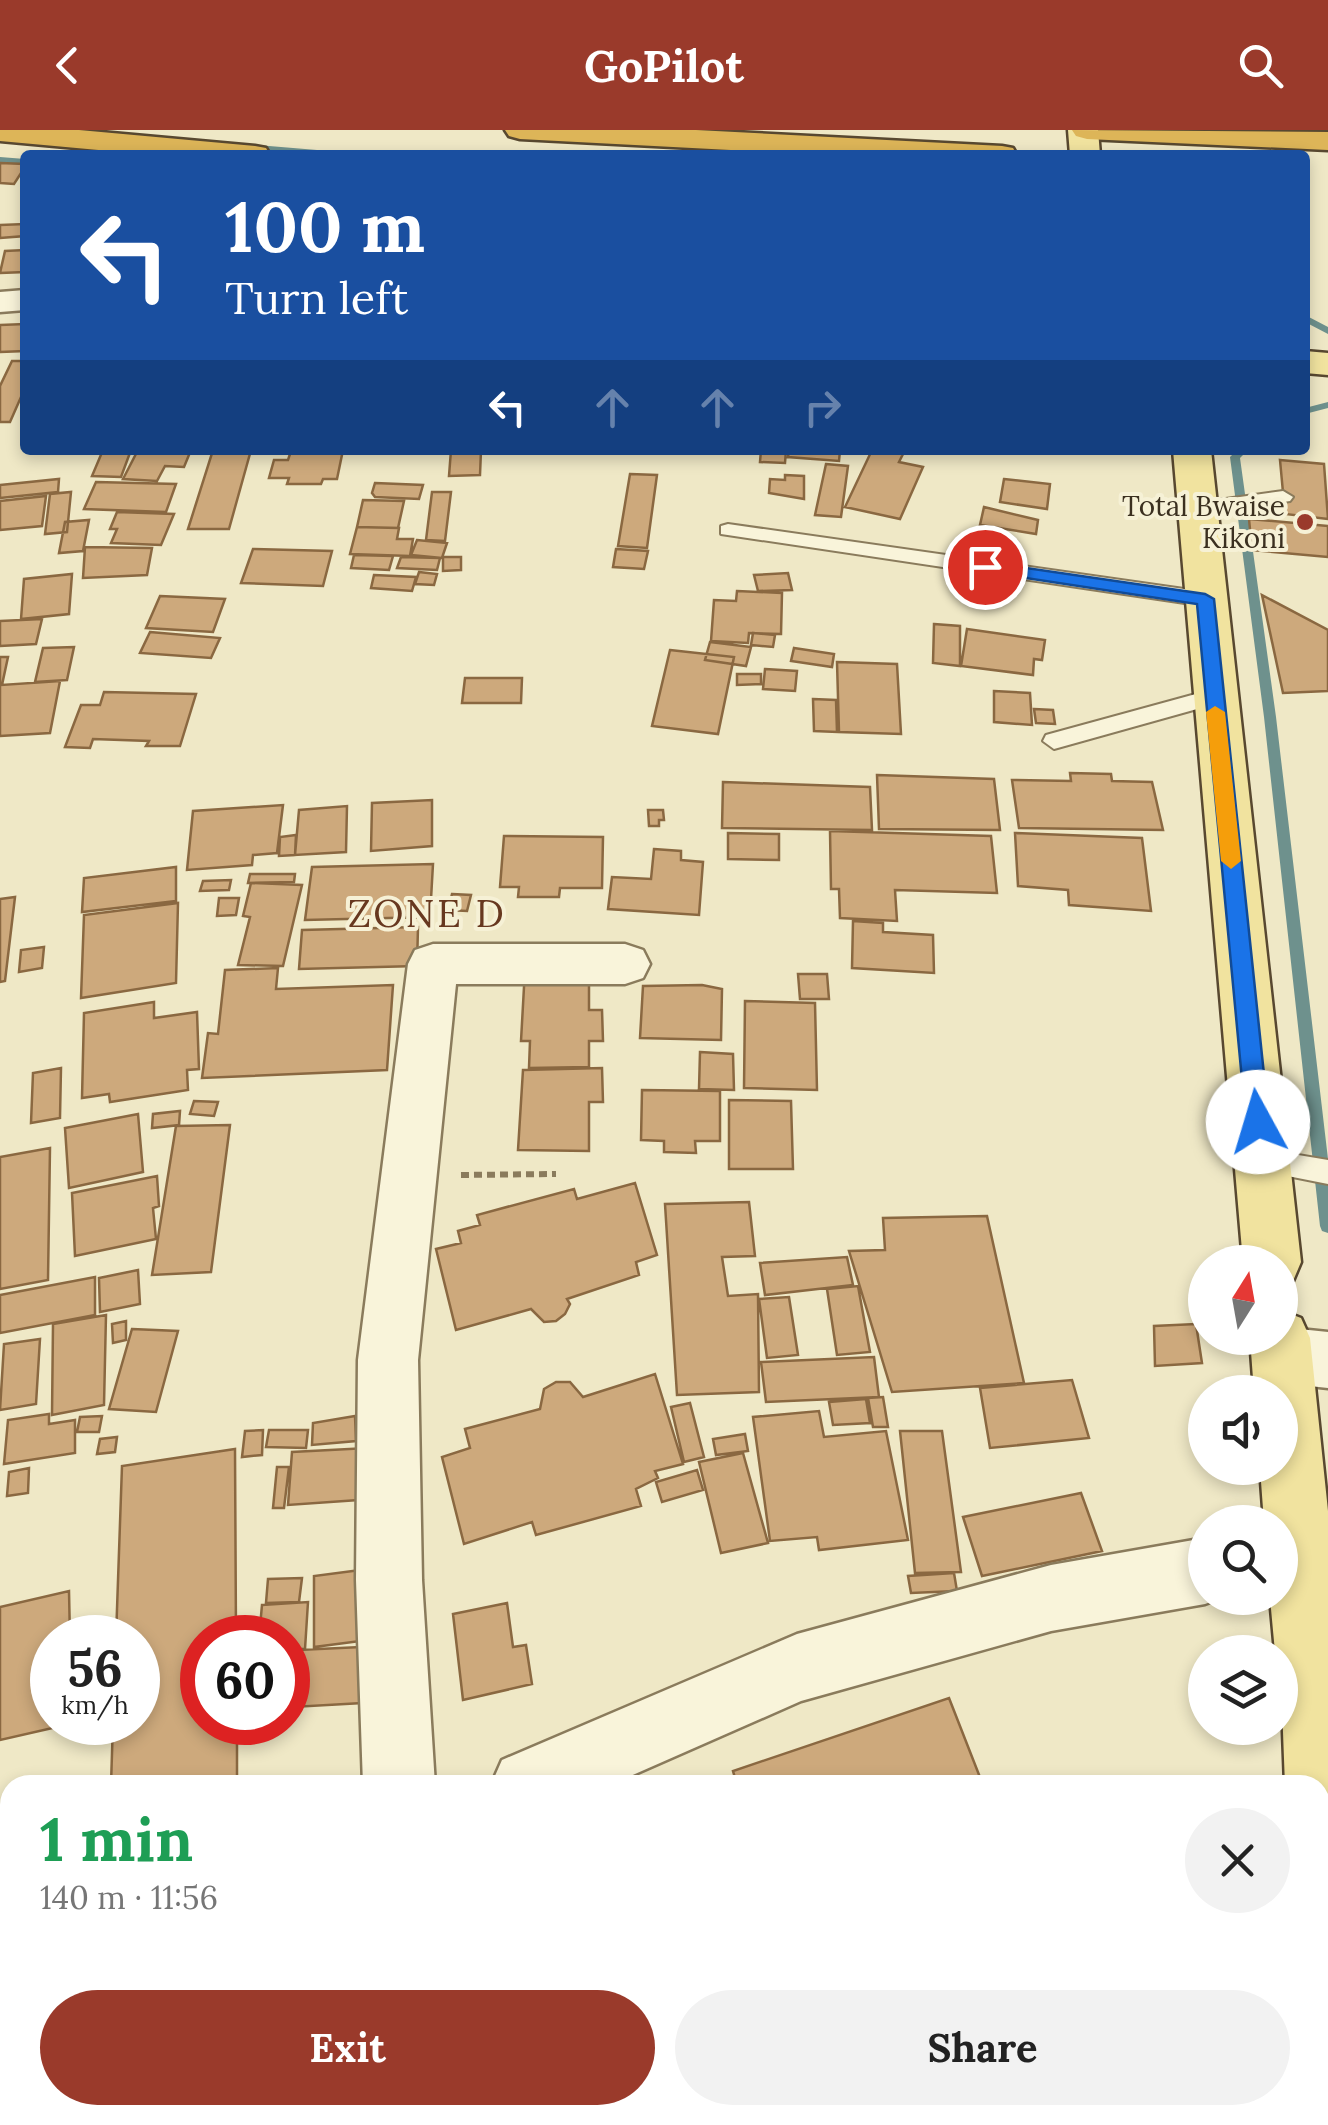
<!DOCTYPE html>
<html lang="en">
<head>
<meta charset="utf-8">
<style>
  :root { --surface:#fff; --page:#f2f2f2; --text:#222; --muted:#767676; --accent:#9a3a2b }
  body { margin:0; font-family:Lora,serif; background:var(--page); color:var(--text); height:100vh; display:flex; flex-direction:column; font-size:38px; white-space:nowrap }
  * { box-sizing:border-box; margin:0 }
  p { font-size:32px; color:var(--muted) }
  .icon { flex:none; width:55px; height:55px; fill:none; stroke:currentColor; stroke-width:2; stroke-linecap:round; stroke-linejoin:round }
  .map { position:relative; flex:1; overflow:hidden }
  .drawer { position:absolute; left:0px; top:1645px; width:1330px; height:350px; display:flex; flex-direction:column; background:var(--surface); border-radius:30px 30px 0 0; box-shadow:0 5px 15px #0003 }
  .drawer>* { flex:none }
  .banner { position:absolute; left:20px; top:20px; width:1290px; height:305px; border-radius:10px; box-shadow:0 5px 15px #0003; background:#1a4fa0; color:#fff; overflow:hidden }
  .needle { width:65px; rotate:11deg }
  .tools { position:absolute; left:1188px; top:1115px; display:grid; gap:20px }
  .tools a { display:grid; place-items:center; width:110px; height:110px; border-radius:50%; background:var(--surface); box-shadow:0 5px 15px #0003; font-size:50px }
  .speed { position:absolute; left:30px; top:1485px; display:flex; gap:20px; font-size:50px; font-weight:700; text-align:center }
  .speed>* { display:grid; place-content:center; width:130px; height:130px; border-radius:50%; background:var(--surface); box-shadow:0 5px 15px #0003; line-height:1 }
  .speed small { font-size:25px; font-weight:400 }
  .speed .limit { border:15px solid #d22; background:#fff; color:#111 }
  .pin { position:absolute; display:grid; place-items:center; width:85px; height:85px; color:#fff; margin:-42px; border:5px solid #fff; border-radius:50%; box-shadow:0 2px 10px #0007 }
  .me { position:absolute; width:110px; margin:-55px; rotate:354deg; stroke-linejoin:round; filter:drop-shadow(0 0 8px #0008) }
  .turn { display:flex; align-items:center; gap:35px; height:210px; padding:0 40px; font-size:45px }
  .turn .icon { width:130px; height:130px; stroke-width:2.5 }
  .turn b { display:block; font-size:70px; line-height:85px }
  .lanes { display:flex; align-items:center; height:95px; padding:0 40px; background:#0003; justify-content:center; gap:50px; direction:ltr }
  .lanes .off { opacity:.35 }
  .round { display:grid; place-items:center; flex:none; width:105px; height:105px; border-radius:52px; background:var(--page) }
  .headline { display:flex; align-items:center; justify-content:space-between; height:170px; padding:0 40px }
  h1 { font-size:60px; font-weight:700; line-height:75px; color:#1e9e55 }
  .primary-button { display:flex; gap:20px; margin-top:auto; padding:20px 40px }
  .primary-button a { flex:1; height:115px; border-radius:60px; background:var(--accent); color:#fff; font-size:40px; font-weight:700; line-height:115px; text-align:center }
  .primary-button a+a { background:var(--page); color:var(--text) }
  header { display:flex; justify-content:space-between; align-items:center; height:130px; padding:0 40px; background:var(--accent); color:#fff; font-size:45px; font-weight:700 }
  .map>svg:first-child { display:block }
</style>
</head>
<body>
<header><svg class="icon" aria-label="back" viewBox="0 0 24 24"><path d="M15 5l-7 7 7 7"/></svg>GoPilot<svg class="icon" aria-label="search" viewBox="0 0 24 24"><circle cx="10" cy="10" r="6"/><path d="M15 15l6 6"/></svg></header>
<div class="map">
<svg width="1328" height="1995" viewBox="0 0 1328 1995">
  <rect width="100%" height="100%" fill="#efe8c6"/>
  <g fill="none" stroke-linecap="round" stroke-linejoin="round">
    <path fill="#6e918d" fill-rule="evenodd" d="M246 14 341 22 345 25H311L243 19V15Z
      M0 27 25 29V35L0 33Z
      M1305 185 1328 197V204L1305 192Z
      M1328 272V278L1305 284V278Z
      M1237 320H1248L1240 328 1276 587 1328 1029V1103L1322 1101 1320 1096 1264 587 1230 327Z"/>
  </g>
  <path fill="#cda97c" stroke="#8a6841" stroke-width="2.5" d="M0 33 25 34V37L14 54 0 53Z
    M25 94V106L0 108V95Z
    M25 120V142L0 143 5 121Z
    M25 194V221L0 222V195Z
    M12 231H25V258L10 292H0V256Z
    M103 320H131L121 347 92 346Z
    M138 320H191L184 337 165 336 157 351 123 349Z
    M213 320H251L229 399H188Z
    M343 320 337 349H323L321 354H287L289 348H269L274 330H288L291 321Z
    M451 320H481L480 345 449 346Z
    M761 320H786L785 333 760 332Z
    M789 320H840L839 331 788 327Z
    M872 320 903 324 899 332 923 337 900 389 845 377Z
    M1280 330 1324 334 1328 389 1285 384Z
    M826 334 848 336 841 387 815 385Z
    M630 344 657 345 647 418 618 416Z
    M785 345 804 346V369L769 363 770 349 785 350Z
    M59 349 58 362 0 368V355Z
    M1004 349 1050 354 1047 379 1000 372Z
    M96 352 176 354 166 382 84 379Z
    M375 353 423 355 419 369 375 367 372 363Z
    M71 362 67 402 45 404 50 364Z
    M432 362H451L445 411 426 410Z
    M46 366 42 396 0 400V371Z
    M363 370 404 371 398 398 357 397Z
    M984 377 1038 390 1036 404 980 395Z
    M117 382 174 384 161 415 111 413 117 399H110Z
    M1249 389 1328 396V427L1252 420Z
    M89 390 83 421 59 423 65 392Z
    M357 397 399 398 397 409H413L410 426 350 424Z
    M417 410 447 413 442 428 411 425Z
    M85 417 152 418 147 445 83 448Z
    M253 419 332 421 323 456 241 453Z
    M616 419 648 421 644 439 613 437Z
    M354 425 393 426 389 440 351 438Z
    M401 427 440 428 437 440 397 438Z
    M443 427H461V440L443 441Z
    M419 442 437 444 434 455 415 454Z
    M788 443 792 460 758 461 754 445Z
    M72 444 69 484 21 489 24 449Z
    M374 445 416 447 412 461 371 458Z
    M737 461 782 463 781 504 749 503 748 513 711 511 714 470 736 471Z
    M1262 465 1328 500V561L1283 563Z
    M160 466 225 469 213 502 146 498Z
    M42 489 36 514 0 516V491Z
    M934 494 960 496V536L933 533Z
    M967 499 1045 510 1042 530 1034 529 1033 545 961 536Z
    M150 502 220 508 211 528 140 523Z
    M753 503 775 505 773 517 751 515Z
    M710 512 751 517 746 536 705 530Z
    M74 517 67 550 35 552 43 518Z
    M794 518 834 524 832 537 791 531Z
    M670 520 734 527 718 604 652 596Z
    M0 527H8L2 555 60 551 50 603 0 606Z
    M837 532 897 534 901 604 839 602Z
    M765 539 797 541 795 561 763 559Z
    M737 544H761V554L737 555Z
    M465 548H522L521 573H462Z
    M994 561 1030 563 1032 595 994 592Z
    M104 562 196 564 180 616H146L149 611 93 609 90 618 65 617 81 575H100Z
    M813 569 836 570 837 602 814 601Z
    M1034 579 1053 580 1055 594 1036 593Z
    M1070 643 1111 644 1112 651 1152 652 1163 700 1019 698 1012 650 1071 651Z
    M877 645 994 649 1000 700 879 699Z
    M723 652 870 657 872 700 722 698Z
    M432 670V716L371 721 372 673Z
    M283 675 277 723 253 725 252 735 187 740 193 681Z
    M347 676 346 722 295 725 299 680Z
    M648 680H663L664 690H659V696H649Z
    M830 701 991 706 997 763 895 760 897 791 840 788 839 759H831Z
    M728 703 779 704V730L728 729Z
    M1015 703 1142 708 1151 781 1069 775 1068 760 1018 756Z
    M296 705 295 725 279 726 280 707Z
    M504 706 603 707 602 758H560L559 767H518L519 757H500Z
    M654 719 681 721V730L703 732 699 785 608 779 612 747 651 749Z
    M433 734 430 787 305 790 312 737Z
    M176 737V771L82 782 84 748Z
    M250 744H295L294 752 248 753Z
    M231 750 229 760 200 761 203 751Z
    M251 753 302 755 283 836 238 835 250 787 243 786Z
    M452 764 471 765 467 781 448 780Z
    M15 767 5 851 0 852V769Z
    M219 768H239L236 785 217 786Z
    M178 773 176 853 81 868 84 785Z
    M853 791 883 793V802L933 805 934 843 852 838Z
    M418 797 417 836 299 839 302 800Z
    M44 817 42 838 19 842 21 820Z
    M589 837V880H602L603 911H589V937L529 938 530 911H521L525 839Z
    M278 838 276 859 393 855 387 940 202 948 208 903 218 904 225 840Z
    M798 844H827L829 869H800Z
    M702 855 722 859 721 910 640 908 643 856Z
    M745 871 815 873 817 960 744 958Z
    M154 872V888L197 882 199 939 187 940 188 960 110 972 109 964 82 968 84 883Z
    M700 922 733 924 734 960 699 959Z
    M61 938 60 988 31 993 33 943Z
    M602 938 603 972H589V1021L518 1020 523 940Z
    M642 960 720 961V1011H695L696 1023 664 1022V1011L641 1010Z
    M729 970 791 971 793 1039H729Z
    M194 971 218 972 214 986 190 984Z
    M180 981 179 995 152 998 153 984Z
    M138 984 143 1042 69 1058 65 998Z
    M230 995 211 1142 152 1145 176 996Z
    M50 1018 48 1150 0 1159V1027Z
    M157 1046 159 1076 153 1078 156 1109 75 1126 72 1063Z
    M635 1053 657 1125 636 1132 639 1145 567 1169 570 1174 565 1184 556 1191 544 1192 531 1179 456 1200 436 1119 461 1113 458 1101 480 1095 477 1085 574 1059 577 1069Z
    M749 1072 755 1126 722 1127 728 1166 758 1164 759 1262 677 1265 665 1074Z
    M987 1086 1024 1253 892 1262 849 1121 885 1120 883 1088Z
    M847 1127 853 1155 765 1165 760 1133Z
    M138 1140 140 1174 100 1182 99 1148Z
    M95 1147V1185L0 1203V1165Z
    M858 1156 870 1222 837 1225 827 1159Z
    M789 1167 798 1225 767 1228 759 1169Z
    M106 1185 104 1275 52 1285 53 1194Z
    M126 1191V1210L113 1213 112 1194Z
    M1196 1194 1202 1233 1155 1236 1154 1196Z
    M132 1199 178 1201 156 1282 109 1279Z
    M40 1209 36 1274 0 1280 4 1214Z
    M874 1227 879 1267 766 1272 761 1232Z
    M655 1244 683 1334 655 1341 658 1348 636 1359 641 1376 536 1405 532 1392 464 1414 442 1327 470 1318 465 1299 540 1279 544 1259 556 1252H570L583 1267Z
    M1072 1250 1089 1308 990 1318 980 1258Z
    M883 1267 888 1297H873L868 1268Z
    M866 1269 870 1293 833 1295 829 1272Z
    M690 1273 704 1327 684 1332 671 1277Z
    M819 1281 824 1307 886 1301 908 1410 819 1420 817 1407 770 1411 753 1287Z
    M49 1284V1294L75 1290V1323L4 1334 8 1290Z
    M102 1286 99 1302H77L80 1287Z
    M355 1286 356 1311 312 1315 313 1293Z
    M263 1300 262 1325 242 1327 245 1301Z
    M269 1300H308L306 1318 266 1317Z
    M900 1301H942L961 1442 915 1443Z
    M745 1304 748 1321 716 1325 713 1309Z
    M117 1307 115 1322 97 1324 100 1309Z
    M387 1317V1368L288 1375 292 1322Z
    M235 1319 236 1508H202V1592H237V1655H111L113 1592H138V1508H116L122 1336Z
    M743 1323 768 1413 721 1423 699 1332Z
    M277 1337H289L284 1378H273Z
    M29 1338 28 1363 7 1366 9 1342Z
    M697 1340 703 1360 662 1372 656 1352Z
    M1081 1363 1102 1421 982 1446 963 1387Z
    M376 1438V1509L314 1517V1446Z
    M954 1443 957 1461 911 1463 908 1446Z
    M302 1448 299 1472 266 1473 268 1449Z
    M69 1461 70 1508H52V1592L70 1594 0 1610V1477Z
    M308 1472 305 1519H296L295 1541H288V1508H259L262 1475Z
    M507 1473 513 1517 526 1515 532 1554 463 1570 453 1484Z
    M382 1516 380 1572 293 1577 298 1520Z
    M949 1568 983 1655H737L733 1641Z
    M10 1755V1809L0 1813V1758Z
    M0 1944 10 1985 13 1995H0Z
    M216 1985H262V1995H216Z
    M356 1985H392V1991L356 1995Z
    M604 1985H659L661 1995H606Z
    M679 1985H785L787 1995H681Z
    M849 1985H1039L1016 1995H853Z"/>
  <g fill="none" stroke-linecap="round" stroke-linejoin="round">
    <g stroke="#8a7b5c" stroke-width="4">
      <path id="lane" d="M1283 361 1293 367 1290 371 1197 385 1187 379 1197 373Z
        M728 394 1205 462 1215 469 1205 476 721 404V396Z
        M1214 559 1222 562 1225 567 1222 572 1054 619 1043 611 1046 605Z
        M1262 1019 1328 1030V1054L1252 1039 1248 1031 1252 1023Z"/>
    </g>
    <g stroke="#8a7b5c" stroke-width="5">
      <path id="street" d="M25 160V180L0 182V162Z
        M433 814H625L643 820 650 834 643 848 625 854H456L418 1230 422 1450 435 1655H363L356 1450 358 1230 408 834 415 820Z
        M1280 1197 1328 1202V1258L1282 1253 1261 1245 1252 1225 1259 1208H1280Z
        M1205 1408V1468H1221L1205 1474 1051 1501 801 1571 610 1655H491L502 1630 797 1504 1051 1435Z
        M10 1838V1916L0 1920V1842Z"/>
    </g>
    <g stroke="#584830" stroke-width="5">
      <path id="primary" d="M1068 0H1098L1100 25H1070Z
        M1305 221 1328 223V245L1305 243Z
        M1173 320H1211L1301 1132 1293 1151 1280 1155V1132H1243Z
        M1280 1180 1301 1188 1310 1208 1328 1381V1772L1320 1768V1655H1285L1280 1522H1275L1270 1468H1280V1392H1264L1260 1338H1280V1262H1254L1250 1208H1280Z"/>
    </g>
    <g stroke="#584830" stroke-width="5">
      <path id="highway" d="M0 0H79L255 16 266 18 270 25H153L0 11Z
        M505 0H696L1002 16 1013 18 1017 25H825L520 9 509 6Z
        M1072 0 1328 2V20L1087 9 1076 6Z"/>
    </g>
    <path stroke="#8a7b5c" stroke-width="6" stroke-dasharray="8 5" stroke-linecap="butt" d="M461 1045 556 1044"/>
    <use href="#lane" fill="#f9f4da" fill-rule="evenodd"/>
    <use href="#street" fill="#f9f4da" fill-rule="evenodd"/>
    <use href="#primary" fill="#f1e39f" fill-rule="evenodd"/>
    <use href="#highway" fill="#ddb558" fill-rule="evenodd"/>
  </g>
  <path fill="#1a73e8" stroke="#114b97" stroke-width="2.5" d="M985 432 1205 464 1214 469 1269 992 1266 999H1250L1246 992 1197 474 979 441V433Z"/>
  <path fill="#f59e0b" d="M1215 576 1225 582 1241 731 1231 739 1221 731 1206 582Z"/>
  <circle fill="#9a3a2b" stroke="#f6f1d6" stroke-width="4" cx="1305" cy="392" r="10"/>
  <g text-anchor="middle" stroke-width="8" stroke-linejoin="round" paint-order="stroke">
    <g font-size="28" fill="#3b3020" stroke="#f6f1d6" text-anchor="end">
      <text x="1285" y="386">Total Bwaise<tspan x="1285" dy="32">Kikoni</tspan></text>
    </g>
    <g font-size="38" letter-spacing="2.5" fill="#67381f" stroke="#f6f1d6">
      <text x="427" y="797">ZONE D</text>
    </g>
  </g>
</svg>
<div class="tools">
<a><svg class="needle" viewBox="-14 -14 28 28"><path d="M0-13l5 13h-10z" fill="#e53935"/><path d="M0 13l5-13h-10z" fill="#767676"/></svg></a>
<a><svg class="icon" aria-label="sound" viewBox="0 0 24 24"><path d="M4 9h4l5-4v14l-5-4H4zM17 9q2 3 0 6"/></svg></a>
<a><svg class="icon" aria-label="search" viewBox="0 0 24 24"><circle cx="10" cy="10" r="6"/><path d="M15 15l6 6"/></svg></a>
<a><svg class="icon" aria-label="layers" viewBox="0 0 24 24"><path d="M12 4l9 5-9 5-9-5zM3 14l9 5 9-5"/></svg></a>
</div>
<div class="speed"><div>56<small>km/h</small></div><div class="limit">60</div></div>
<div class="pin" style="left:985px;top:437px;background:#d93025"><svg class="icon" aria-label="arrive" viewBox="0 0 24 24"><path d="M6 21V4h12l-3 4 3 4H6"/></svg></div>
<svg class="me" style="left:1258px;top:992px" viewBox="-20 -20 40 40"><circle r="19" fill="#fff"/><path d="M0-13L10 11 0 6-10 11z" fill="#1a73e8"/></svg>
<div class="banner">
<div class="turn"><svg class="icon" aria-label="left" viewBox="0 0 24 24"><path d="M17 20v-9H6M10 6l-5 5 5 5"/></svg><div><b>100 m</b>Turn left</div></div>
<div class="lanes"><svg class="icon" aria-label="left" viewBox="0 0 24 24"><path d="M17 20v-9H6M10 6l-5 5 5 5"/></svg><svg class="icon off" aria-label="ahead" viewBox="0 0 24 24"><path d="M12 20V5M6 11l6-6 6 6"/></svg><svg class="icon off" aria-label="ahead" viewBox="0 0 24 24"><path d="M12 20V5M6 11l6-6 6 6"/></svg><svg class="icon off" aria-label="right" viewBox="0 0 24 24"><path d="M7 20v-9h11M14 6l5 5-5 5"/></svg></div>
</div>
<section class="drawer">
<div class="headline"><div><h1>1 min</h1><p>140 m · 11:56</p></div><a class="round"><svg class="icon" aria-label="close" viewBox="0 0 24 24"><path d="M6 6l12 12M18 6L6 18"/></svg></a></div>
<div class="primary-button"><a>Exit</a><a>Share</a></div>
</section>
</div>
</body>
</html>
